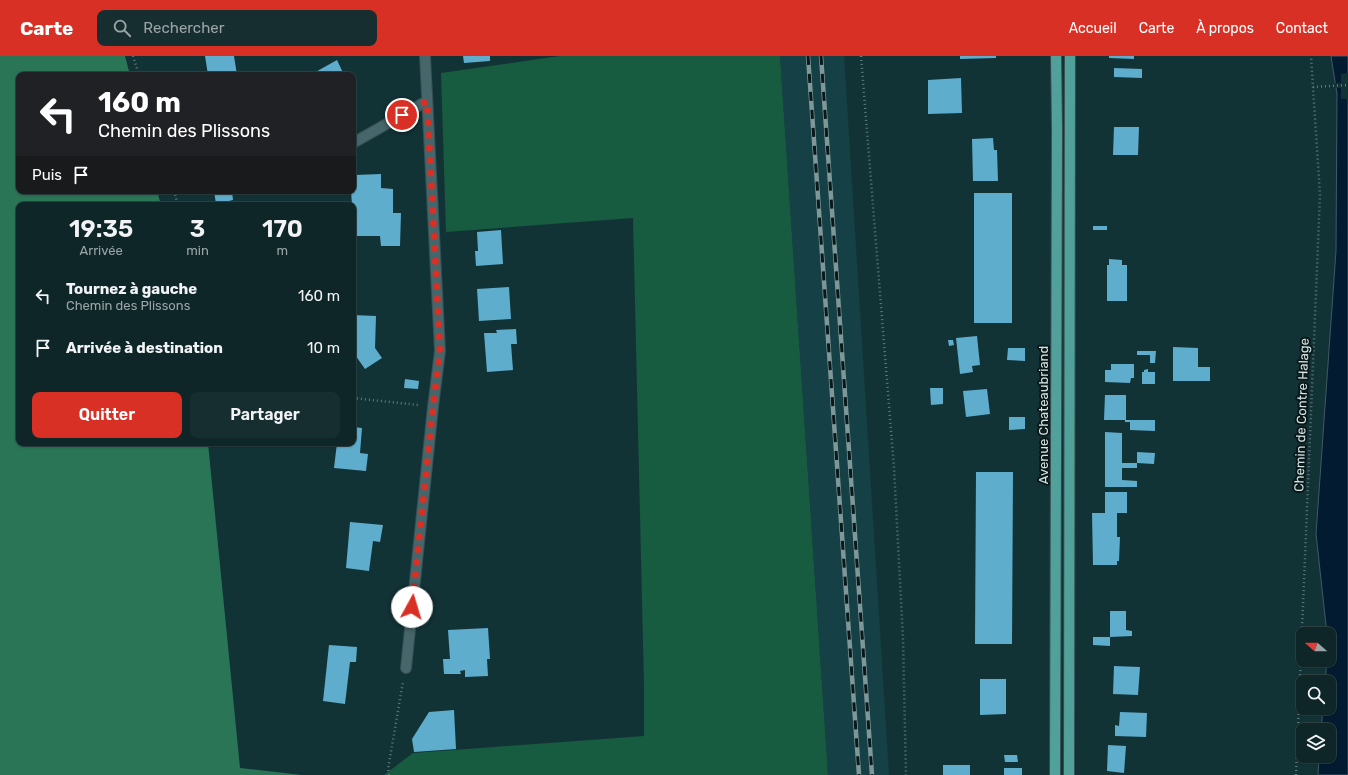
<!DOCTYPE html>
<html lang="fr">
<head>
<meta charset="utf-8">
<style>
  :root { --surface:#0e2628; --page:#172e30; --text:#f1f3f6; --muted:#9ba5a8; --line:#2e4345; --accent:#d93025 }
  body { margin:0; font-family:Rubik,sans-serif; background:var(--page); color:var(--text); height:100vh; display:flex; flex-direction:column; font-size:15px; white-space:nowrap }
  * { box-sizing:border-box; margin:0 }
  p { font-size:13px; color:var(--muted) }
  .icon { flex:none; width:22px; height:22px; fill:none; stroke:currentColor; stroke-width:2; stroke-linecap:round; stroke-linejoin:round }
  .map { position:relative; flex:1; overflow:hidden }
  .side { position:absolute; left:16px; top:146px; width:340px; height:244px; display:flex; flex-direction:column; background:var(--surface); border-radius:8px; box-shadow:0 1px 3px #0004,0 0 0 1px var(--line) }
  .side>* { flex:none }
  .guide { position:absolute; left:16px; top:16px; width:340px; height:122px; border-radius:8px; box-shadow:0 1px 3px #0004,0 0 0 1px var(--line); background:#202124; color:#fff; overflow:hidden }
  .needle { width:26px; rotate:290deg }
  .fabs { position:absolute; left:1296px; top:571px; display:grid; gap:8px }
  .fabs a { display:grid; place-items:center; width:40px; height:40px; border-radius:8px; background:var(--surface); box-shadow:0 1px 3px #0004,0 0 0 1px var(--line); font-size:20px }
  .pin { position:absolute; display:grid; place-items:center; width:34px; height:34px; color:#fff; margin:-17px; border:2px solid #fff; border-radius:50%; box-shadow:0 1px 4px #0007 }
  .me { position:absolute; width:44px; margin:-22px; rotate:6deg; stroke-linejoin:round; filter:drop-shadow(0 0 3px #0008) }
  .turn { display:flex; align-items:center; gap:14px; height:84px; padding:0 16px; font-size:18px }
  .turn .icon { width:52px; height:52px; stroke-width:2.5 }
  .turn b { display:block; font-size:28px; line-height:34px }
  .then { display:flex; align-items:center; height:38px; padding:0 16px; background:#0003; gap:8px; font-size:15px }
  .eta { display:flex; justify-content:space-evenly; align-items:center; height:68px; text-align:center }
  .eta b { font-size:24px; font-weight:600; line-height:28px }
  .action { display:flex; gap:8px; margin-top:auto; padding:8px 16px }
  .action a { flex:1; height:46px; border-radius:8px; background:var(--accent); color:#fff; font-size:16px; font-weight:600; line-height:46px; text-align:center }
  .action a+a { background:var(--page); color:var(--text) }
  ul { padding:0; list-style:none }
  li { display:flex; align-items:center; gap:12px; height:52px; padding:0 16px }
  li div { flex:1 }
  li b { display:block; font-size:15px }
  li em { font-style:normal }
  header { display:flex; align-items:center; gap:24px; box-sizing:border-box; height:56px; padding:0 20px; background:var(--accent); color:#fff }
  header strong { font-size:19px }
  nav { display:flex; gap:22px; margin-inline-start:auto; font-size:14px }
  .search { width:280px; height:36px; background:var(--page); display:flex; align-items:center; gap:10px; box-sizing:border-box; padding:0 14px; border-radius:8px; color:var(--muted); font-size:15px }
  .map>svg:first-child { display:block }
</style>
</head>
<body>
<header>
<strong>Carte</strong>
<div class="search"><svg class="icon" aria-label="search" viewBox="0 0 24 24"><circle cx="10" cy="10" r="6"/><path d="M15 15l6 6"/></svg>Rechercher</div>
<nav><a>Accueil</a><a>Carte</a><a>À propos</a><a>Contact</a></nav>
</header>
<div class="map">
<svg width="1348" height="719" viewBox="0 0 1348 719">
  <rect width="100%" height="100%" fill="#123336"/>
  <path fill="#154146" d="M780 0H844L889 719H828Z"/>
  <path fill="#175b40" d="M560 0H780L828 719H384L413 697 644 680V629L633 162 446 176 441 17Z"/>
  <path fill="#2a7556" d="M0 0H125L130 19H19V135H157L161 149H19V387H208L240 712 302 719H0Z"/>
  <path fill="#021b31" stroke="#415868" d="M1331 0H1348V719H1318L1319 700H1329V674H1321L1323 652H1329V626H1325L1327 604H1329V578H1327L1316 478 1336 195 1337 38Z"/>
  <path fill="#123336" d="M1348 17V43H1341V32H1334L1333 27H1341V18Z"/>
  <path fill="#5fadcd" d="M205 0H234L237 19H208Z
    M463 0H490V5L464 7Z
    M960 0H996V2L960 3Z
    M1109 0H1134V3L1109 2Z
    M337 4 344 19H312V18Z
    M1114 12 1142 13V22L1114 21Z
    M961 22 962 57 928 58V24Z
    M1114 71H1139L1138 99H1113Z
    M993 82 994 94H997L998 125H973L972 83Z
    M381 118V132L393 133V157H401L400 190H381L380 180H353V149H352L351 135H353V133H356L355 119Z
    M214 135H232L233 144 216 148Z
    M974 137H1012V267H974Z
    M1093 170H1107V174H1093Z
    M501 174 503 208 476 210 475 195H478L477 176Z
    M1109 203 1122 204V209H1127V245H1107V209H1109Z
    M509 231 511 263 479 265 477 233Z
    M353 259 376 260 375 292 382 302 365 313 353 296Z
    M516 273 517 288H511L513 314 487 316 484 277H497L496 274Z
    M977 280 980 309 972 310 973 316 960 318 956 282Z
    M948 284H953L954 289 949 290Z
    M1173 291 1198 292V311H1210V325H1173Z
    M1008 292H1025V305L1007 304Z
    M1137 295H1156L1155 307H1150V299H1137Z
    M1111 308H1134V322H1131L1130 327 1105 326V314H1111Z
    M1148 313V316H1155V328H1142V316H1144V314Z
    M405 323 419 325 418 333 404 332Z
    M930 332H943V348L931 349Z
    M987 333 990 358 966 361 963 335Z
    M1105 339H1126V364H1104Z
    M1009 361H1025V373L1009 374Z
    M1125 364H1155V375L1130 374V366H1125Z
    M353 371 362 372 360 397 368 398 366 415 334 412 337 387H353Z
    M1105 376 1122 377V407H1137V412H1122V424L1137 425V431H1105Z
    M1137 396 1155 397 1154 408 1137 407Z
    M976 416H1013L1012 588H975Z
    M1105 436H1127V457H1117V481H1120L1119 505H1117V509H1093L1092 457H1105Z
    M350 466 383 469 380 486 373 485 369 515 346 512Z
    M1110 555H1126V574L1132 575V580L1110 581Z
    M488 572 490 603H487L488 620 465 621V614L460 615 461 618H444L443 603H450L448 574Z
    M1093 581H1110V590L1093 589Z
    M329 589 357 591 356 606H350L345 648 323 645Z
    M1114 610 1140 611 1138 639 1113 638Z
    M980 623H1006V658L980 659Z
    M454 654 456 693 414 696 412 683 429 656Z
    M1120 656 1147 657 1146 681 1115 680V669L1119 670Z
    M1108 689 1126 690 1124 717 1107 715Z
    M1004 699H1017L1018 706H1005Z
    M943 709H970V719H943Z
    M1004 712H1022V719H1004Z"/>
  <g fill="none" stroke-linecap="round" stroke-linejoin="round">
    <g stroke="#374f52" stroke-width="12">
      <path id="minor" d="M353 87 427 45
        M406 612 433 351 440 295 425 0"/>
    </g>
    <g stroke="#374f52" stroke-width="12">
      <path id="primary" d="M1055 719 1057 74 1056 0
        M1069 719 1070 0"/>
    </g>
    <path stroke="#5f7a7c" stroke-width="2.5" stroke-dasharray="1 3" stroke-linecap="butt" d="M133 0 139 19
      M861 0 894 412 903 582 906 719
      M1313 31 1348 29
      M174 135 178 149
      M353 342 418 349
      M389 719 388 713 403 626
      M1296 719 1320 139 1311 0"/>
    <use href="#minor" stroke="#45666a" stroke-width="10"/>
    <use href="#primary" stroke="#51a19a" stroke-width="10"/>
    <g stroke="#7e9799" stroke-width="4.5">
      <path id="rail" d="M808 0 859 719
        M821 0 872 719"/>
    </g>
    <use href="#rail" stroke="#0b181a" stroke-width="3" stroke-dasharray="9" stroke-linecap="butt"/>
  </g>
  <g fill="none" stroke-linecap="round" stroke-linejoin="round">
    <path stroke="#d93025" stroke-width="7" stroke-dasharray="0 12.6" d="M402 59 427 45 440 295 433 350 412 551"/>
  </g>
  <g text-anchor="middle" stroke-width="4" stroke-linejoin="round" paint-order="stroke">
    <g font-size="13" fill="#d3e5e7" stroke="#0b181a">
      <text transform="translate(1043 359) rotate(-90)" y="5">Avenue Chateaubriand</text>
      <text transform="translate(1301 359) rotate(-88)" y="5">Chemin de Contre Halage</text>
    </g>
  </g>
</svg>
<div class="fabs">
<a><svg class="needle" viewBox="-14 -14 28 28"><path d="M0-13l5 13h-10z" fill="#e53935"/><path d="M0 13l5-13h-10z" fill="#9ba5a8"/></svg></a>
<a><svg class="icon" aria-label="search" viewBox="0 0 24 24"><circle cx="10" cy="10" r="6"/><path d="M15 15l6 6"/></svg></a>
<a><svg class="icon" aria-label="layers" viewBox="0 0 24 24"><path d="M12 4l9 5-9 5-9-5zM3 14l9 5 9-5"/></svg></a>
</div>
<div class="pin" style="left:402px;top:59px;background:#d93025"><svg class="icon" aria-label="arrive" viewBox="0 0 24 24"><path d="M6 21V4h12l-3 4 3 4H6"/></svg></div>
<svg class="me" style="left:412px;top:551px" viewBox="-20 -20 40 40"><circle r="19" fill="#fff"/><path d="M0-13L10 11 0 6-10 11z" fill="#d93025"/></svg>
<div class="guide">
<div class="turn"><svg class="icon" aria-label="left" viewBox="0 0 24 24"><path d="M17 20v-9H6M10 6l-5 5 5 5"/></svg><div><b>160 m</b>Chemin des Plissons</div></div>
<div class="then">Puis<svg class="icon" aria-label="arrive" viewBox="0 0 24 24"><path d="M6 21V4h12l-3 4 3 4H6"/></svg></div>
</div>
<section class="side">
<div class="eta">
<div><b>19:35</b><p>Arrivée</p></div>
<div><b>3</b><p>min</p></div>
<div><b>170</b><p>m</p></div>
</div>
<ul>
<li><svg class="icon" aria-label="left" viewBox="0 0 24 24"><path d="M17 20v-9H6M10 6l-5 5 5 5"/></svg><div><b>Tournez à gauche</b><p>Chemin des Plissons</p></div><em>160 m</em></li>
<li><svg class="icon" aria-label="arrive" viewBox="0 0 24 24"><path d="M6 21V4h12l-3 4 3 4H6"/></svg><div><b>Arrivée à destination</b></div><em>10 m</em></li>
</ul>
<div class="action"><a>Quitter</a><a>Partager</a></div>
</section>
</div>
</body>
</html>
